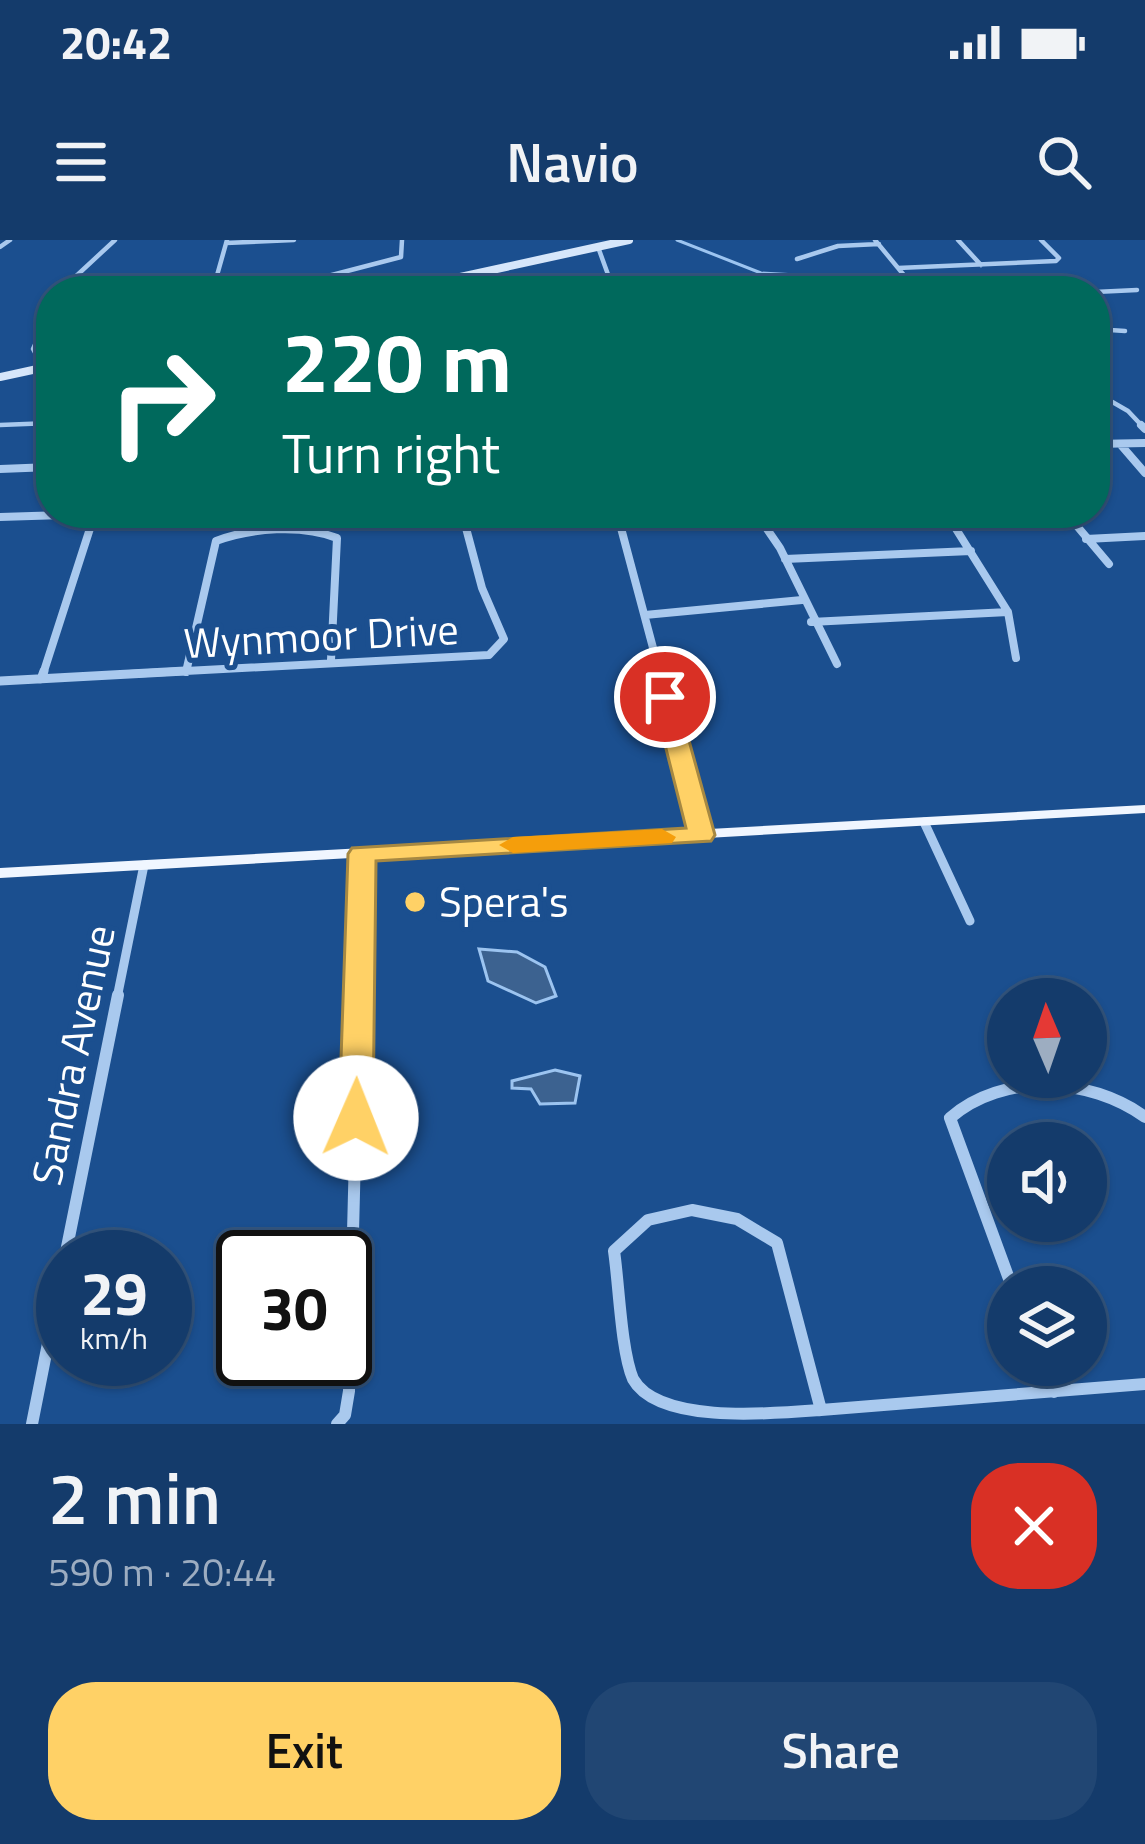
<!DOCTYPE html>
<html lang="en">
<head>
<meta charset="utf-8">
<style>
  :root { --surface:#143b6b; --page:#214673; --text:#f1f3f6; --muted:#9dadc1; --line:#33557e; --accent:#ffd166 }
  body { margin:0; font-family:"Titillium Web",sans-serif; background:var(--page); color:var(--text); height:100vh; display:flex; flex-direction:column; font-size:45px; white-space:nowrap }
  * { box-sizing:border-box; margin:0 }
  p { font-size:39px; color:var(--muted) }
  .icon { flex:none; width:66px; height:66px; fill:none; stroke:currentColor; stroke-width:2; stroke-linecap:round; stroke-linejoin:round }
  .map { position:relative; height:1184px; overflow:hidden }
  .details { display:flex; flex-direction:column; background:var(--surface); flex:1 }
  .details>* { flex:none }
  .banner { position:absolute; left:36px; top:36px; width:1074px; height:252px; border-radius:48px; box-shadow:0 3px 9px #0004,0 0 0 3px var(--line); background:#00695c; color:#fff; overflow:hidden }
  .needle { width:78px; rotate:358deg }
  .buttons { position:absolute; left:987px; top:738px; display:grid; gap:24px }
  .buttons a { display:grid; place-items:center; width:120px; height:120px; border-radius:50%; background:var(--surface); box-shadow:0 3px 9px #0004,0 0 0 3px var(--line); font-size:60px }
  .speed { position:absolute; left:36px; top:990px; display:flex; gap:24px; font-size:60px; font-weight:700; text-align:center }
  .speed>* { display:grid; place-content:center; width:156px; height:156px; border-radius:50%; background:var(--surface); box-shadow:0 3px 9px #0004,0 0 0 3px var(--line); line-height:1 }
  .speed small { font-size:30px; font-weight:400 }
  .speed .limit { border:6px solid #111; border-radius:18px; background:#fff; color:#111 }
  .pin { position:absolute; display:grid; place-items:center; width:102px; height:102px; color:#fff; margin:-51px; border:6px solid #fff; border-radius:50%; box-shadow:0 3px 12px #0007 }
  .me { position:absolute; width:132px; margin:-66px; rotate:1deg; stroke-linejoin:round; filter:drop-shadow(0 0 9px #0008) }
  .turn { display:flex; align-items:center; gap:42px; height:252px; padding:0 48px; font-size:54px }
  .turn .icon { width:156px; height:156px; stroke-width:2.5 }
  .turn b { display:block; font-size:84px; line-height:102px }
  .round { display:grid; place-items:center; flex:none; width:126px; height:126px; border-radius:48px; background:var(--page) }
  .headline { display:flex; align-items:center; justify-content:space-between; height:204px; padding:0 48px }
  h1 { font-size:72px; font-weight:600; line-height:90px }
  .primary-button { display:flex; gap:24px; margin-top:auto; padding:24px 48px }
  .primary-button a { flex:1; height:138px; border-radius:48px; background:var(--accent); color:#111; font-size:48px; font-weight:600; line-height:138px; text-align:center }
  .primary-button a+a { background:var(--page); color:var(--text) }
  .status { display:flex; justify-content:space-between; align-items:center; height:84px; padding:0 60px; background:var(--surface); direction:ltr }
  .status svg { height:33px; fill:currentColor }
  header { display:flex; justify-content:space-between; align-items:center; height:156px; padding:0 48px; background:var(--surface); font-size:54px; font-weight:600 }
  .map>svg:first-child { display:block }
</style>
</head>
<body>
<div class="status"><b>20:42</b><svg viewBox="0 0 49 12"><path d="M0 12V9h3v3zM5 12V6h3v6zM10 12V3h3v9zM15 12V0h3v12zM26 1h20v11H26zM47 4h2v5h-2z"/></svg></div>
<header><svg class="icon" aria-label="menu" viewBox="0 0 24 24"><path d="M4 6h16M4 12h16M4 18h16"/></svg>Navio<svg class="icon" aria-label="search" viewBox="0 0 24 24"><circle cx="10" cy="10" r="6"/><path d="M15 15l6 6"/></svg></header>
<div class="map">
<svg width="1145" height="1184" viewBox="0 0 1145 1184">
  <rect width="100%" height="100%" fill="#1b4f8f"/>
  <path fill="#3c6290" stroke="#9cc4f0" stroke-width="3" d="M479 709 517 712 545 727 556 756 536 763 488 741Z
    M555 830 580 836 575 863 540 864 531 849 512 848V841Z"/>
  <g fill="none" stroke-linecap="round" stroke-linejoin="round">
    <path stroke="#9cc4f0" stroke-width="3" d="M677 0 761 33 901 41
      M912 42 1059 38"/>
    <path stroke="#a9c9ee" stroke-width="4.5" d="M875 0 917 51
      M958 0 981 25
      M226 3 294 0
      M0 7 10 0
      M598 7 614 51
      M797 19 838 6 879 4
      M898 28 1056 21 1059 18 1041 0
      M214 46 227 0
      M61 50 214 45
      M60 51 115 0
      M311 51 328 36 401 17 402 0
      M1095 52 1137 50
      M1095 89 1125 91
      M43 127 33 109 51 70
      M1095 152 1128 171 1144 188
      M0 185 51 183"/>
    <path stroke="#a9c9ee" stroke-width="8" d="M1141 185 1145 189
      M1095 204 1145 203
      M1120 204 1145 233
      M0 229 51 227
      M617 273 660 434
      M756 273 780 308 837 424
      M946 273 1008 372 1016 418
      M1066 273 1109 324
      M0 277 95 274
      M620 283 734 273
      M1086 299 1145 296
      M785 319 971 311
      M645 375 802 360
      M811 382 1008 372
      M186 432 216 301C251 288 302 284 337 298L331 420
      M43 434 95 273
      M129 434 489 415 504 399 482 348 462 273"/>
    <path stroke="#a9c9ee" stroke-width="9" d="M659 431 702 595
      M41 439 44 431
      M0 441 185 431
      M924 582 970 681
      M117 758 144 625
      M358 758 362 613"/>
    <path stroke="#a9c9ee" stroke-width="12" d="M692 970 737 979 777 1003 821 1170C769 1174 658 1184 633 1139 621 1111 619 1044 614 1011L648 980Z
      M65 1017 118 755
      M1012 1047 950 878C1003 832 1090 837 1145 877
      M1043 1125 1054 1152
      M821 1170 1145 1144
      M32 1184 63 1028
      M337 1184 345 1175 349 1151 359 755"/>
    <path stroke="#d6e6fa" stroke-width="8" d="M396 51 629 0
      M0 137 51 126"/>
    <path fill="#f0f6ff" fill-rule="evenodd" d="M1145 565V573L0 638V628Z"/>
  </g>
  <path fill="#ffd166" stroke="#a68842" stroke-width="3" d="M665 449 677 457 715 595 711 601 376 621 373 878 368 887 356 890 344 887 339 878 348 614 352 608 686 588 653 457Z"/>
  <path fill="#f59e0b" d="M662 589 676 597 672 603 513 613 499 605 513 597Z"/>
  <circle fill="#ffd166" stroke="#1b4f8f" stroke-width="4.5" cx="415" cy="662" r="12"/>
  <g text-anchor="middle" stroke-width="10" stroke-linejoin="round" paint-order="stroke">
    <g font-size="42" fill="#fff" stroke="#1b4f8f">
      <text transform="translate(321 396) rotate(-3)" y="15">Wynmoor Drive</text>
      <text transform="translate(73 815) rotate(-78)" y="15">Sandra Avenue</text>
    </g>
    <g font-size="42" fill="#fff" stroke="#1b4f8f" text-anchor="start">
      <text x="439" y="677">Spera's</text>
    </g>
  </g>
</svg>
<div class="buttons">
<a><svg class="needle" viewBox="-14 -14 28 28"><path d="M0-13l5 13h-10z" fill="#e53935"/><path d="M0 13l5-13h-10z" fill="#9dadc1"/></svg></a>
<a><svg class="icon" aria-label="sound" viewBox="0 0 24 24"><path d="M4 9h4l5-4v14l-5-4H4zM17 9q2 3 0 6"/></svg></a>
<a><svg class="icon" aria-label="layers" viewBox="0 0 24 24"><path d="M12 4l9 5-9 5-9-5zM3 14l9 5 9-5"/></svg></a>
</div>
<div class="speed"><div>29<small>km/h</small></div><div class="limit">30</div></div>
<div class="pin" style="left:665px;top:457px;background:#d93025"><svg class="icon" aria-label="arrive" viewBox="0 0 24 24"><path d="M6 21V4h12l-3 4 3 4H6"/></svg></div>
<svg class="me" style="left:356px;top:878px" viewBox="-20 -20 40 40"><circle r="19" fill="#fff"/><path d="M0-13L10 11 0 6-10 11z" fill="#ffd166"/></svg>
<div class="banner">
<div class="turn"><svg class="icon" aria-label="right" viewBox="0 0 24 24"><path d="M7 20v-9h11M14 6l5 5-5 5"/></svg><div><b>220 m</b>Turn right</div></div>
</div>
</div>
<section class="details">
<div class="headline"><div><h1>2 min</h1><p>590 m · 20:44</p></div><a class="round" style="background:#d93025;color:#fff"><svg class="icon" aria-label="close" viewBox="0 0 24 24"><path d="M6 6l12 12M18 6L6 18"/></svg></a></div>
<div class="primary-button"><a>Exit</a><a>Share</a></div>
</section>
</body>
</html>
